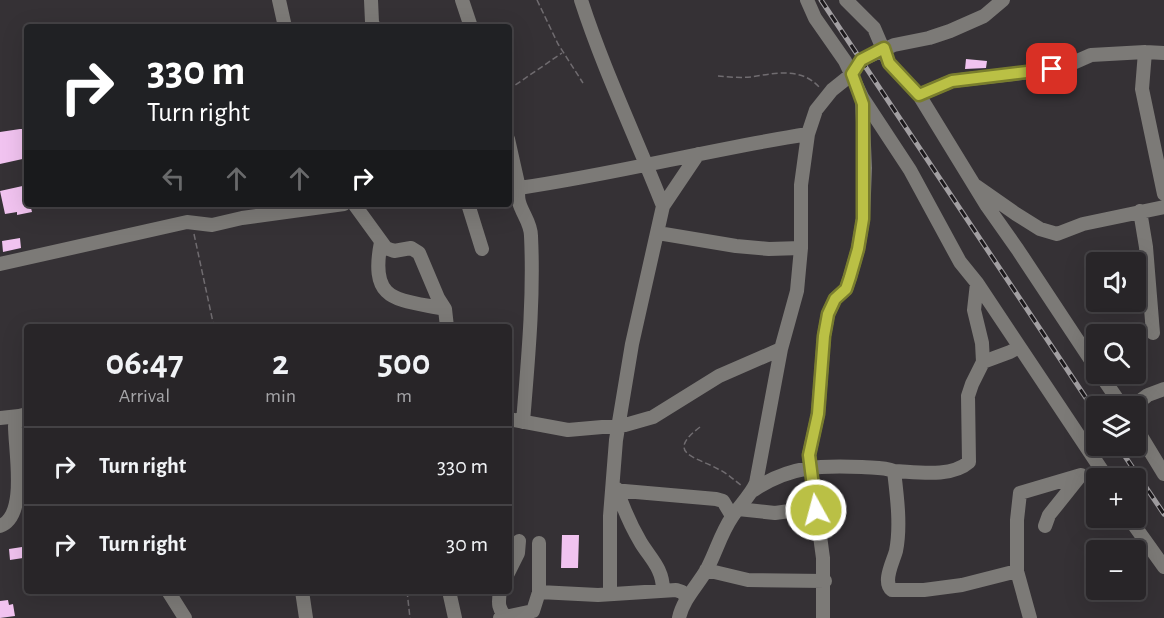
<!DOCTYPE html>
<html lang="en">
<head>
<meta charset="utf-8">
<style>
  :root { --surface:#282528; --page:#302d30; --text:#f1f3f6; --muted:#a5a5a8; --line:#444245 }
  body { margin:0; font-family:"Alegreya Sans",sans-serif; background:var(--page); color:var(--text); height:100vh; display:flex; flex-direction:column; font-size:22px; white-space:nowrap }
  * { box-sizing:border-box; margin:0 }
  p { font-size:20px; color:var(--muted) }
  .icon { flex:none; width:33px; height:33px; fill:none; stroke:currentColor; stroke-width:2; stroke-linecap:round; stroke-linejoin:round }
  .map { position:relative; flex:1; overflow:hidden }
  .side { position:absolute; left:24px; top:324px; width:488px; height:270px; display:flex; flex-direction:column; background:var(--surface); border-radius:6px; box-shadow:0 6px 24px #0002,0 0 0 2px var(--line) }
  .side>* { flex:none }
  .banner { position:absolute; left:24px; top:24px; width:488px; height:183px; border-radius:6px; box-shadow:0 6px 24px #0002,0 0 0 2px var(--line); background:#202124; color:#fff; overflow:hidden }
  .fabs { position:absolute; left:1086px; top:252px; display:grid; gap:12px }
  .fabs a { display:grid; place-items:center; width:60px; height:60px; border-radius:6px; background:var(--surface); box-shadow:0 6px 24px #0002,0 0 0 2px var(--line); font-size:30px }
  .pin { position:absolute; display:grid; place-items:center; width:51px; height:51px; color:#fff; margin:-26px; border-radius:12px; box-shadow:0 3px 9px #0006 }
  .me { position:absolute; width:66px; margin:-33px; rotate:353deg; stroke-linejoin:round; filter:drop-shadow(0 0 4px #0008) }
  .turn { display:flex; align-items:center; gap:21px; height:126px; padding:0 24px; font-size:27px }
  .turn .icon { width:78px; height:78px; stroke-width:2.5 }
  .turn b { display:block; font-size:42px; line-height:51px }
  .lanes { display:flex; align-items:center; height:57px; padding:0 24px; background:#0003; justify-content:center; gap:30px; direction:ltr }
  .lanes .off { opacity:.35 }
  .eta { display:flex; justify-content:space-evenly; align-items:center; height:102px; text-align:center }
  .eta b { font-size:36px; font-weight:700; line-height:42px }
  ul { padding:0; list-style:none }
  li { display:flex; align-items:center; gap:18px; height:78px; padding:0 24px; border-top:2px solid var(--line) }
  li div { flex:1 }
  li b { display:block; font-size:22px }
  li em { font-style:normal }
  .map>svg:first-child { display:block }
</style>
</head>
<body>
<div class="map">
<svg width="1164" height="618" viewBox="0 0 1164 618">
  <rect width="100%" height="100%" fill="#353135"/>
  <path fill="#f1c3f0" d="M966 59 987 61 986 68 965 69Z
    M20 129H27V158L0 164V132Z
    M27 185V204H30L32 212 17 215V212L5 214 0 191Z
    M20 238 21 248 3 252 2 241Z
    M562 535H579L578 568H561Z
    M22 547 23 558 10 560 9 549Z
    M8 600 9 605 13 604 15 616 0 618V601Z"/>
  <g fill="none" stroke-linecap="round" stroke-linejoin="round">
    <path stroke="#706c70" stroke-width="1.5" stroke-dasharray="6 3" stroke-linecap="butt" d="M537 0 558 44 583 83
      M718 76C728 77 740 78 751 77 775 73 802 67 820 88
      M508 90 562 53
      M194 234 214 327
      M700 427C664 454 697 457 718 469 727 473 734 480 742 486
      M407 591 410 618"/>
    <path stroke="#7c7a77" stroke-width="14" d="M279 0 285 27
      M371 0 372 22 374 27
      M462 0 471 27
      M581 0C604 71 636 137 663 206
      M807 0 815 18 845 61 862 97 910 170 960 262 977 283 1107 478
      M846 0 874 28 889 63 919 95 987 206 1018 250 1096 368
      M1145 52 1142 89 1164 194
      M919 95 952 81 1039 71 1066 66 1091 55 1145 52 1164 53
      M508 139 519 188C616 174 711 149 808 134
      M976 186 1016 214 1040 229 1057 234 1083 224 1164 207
      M519 188C514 207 531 218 531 236 534 298 528 360 523 422
      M354 204 386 248 394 251 411 248 419 253 438 298 445 309 447 327
      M468 204 482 249
      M1140 211 1146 247 1153 333
      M658 233 736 246 769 249 801 248
      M381 242C369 303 397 299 445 309
      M0 264 187 222 212 225 242 218 344 204
      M983 362 1010 352 1019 347
      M1100 374 1122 406
      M1133 406 1148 395 1164 389
      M0 418 19 416
      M508 419 568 430 625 425 653 417 719 376 781 349
      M1136 428 1164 474
      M894 471C917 472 951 478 969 462L968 396 972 384 983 362 982 343 974 310 977 283
      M617 489C623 508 631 526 641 543 651 559 663 569 663 590
      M613 490 716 499 723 501 732 516
      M754 490C789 466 821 465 862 467 872 468 884 467 894 471 897 496 901 526 896 551 893 562 882 582 892 590H924L962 585 1017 571 1030 618
      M738 509 775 513 804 509 817 510
      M1129 518 1164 567
      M0 526C28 516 15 451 15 426L19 416 27 414
      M1045 526 1049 515 1081 475
      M539 543V592
      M706 570 748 580 825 581
      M1017 571V520L1020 493 1081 475
      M508 573 518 553 519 541
      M168 591 185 618
      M302 591 306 618
      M449 591 455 618
      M500 591C498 604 498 609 507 618
      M610 593V516L616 440 632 344 663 206 698 154
      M500 618 533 611 539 592 598 595 676 590 682 592 687 599
      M679 618C683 599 698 585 707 569 716 552 721 533 732 517 739 506 751 495 756 483L781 349 797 291 801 248V185L808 134 816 110 832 90 852 74 861 60 894 45 929 38 950 31 984 16 1003 0
      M823 618V558L809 455 818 414 824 336 828 314 835 299 846 289 850 277 858 249 863 219 865 168 862 99"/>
    <g stroke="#a29fa2" stroke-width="5">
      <path id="rail" d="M821 0 1096 413
        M1118 446 1164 514"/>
    </g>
    <use href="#rail" stroke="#1c191c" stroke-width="3" stroke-dasharray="9" stroke-linecap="butt"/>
  </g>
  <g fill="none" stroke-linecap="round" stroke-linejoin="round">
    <g stroke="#797d2d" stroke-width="15">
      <path id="route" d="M816 510 809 455 818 414 824 336 828 314 835 299 846 289 850 277 858 249 863 219V104L852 74 861 60 884 48 889 63 919 95 952 81 1052 69"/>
    </g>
    <use href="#route" stroke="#bac045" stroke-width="10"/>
  </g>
</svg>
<div class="fabs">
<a><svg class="icon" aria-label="sound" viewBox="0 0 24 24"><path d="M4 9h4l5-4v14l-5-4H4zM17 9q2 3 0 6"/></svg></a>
<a><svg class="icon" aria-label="search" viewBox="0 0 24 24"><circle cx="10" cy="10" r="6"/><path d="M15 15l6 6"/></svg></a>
<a><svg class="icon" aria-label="layers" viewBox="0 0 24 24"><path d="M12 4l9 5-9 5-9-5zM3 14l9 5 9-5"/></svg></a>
<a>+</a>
<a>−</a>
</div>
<div class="pin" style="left:1052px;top:69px;background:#d93025"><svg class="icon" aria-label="arrive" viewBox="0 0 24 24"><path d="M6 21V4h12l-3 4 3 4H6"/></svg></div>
<svg class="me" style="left:816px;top:510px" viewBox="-20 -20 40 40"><circle r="17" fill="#bac045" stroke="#fff" stroke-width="3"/><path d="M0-11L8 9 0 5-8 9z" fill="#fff"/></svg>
<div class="banner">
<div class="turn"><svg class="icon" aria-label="right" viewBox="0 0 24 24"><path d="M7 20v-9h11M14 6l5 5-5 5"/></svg><div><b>330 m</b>Turn right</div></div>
<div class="lanes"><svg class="icon off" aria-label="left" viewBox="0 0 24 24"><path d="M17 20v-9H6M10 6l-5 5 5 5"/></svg><svg class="icon off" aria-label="ahead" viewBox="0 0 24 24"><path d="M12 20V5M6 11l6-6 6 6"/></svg><svg class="icon off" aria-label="ahead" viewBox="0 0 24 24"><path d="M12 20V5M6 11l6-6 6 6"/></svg><svg class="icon" aria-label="right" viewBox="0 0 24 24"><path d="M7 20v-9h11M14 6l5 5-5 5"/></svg></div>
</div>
<section class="side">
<div class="eta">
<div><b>06:47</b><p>Arrival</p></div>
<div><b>2</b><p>min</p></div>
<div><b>500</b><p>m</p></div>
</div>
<ul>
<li><svg class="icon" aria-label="right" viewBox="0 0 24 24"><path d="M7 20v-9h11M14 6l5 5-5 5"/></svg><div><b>Turn right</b></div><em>330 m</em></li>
<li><svg class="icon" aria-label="right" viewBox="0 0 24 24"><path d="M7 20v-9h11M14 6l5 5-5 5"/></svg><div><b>Turn right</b></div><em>30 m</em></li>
</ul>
</section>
</div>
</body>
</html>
